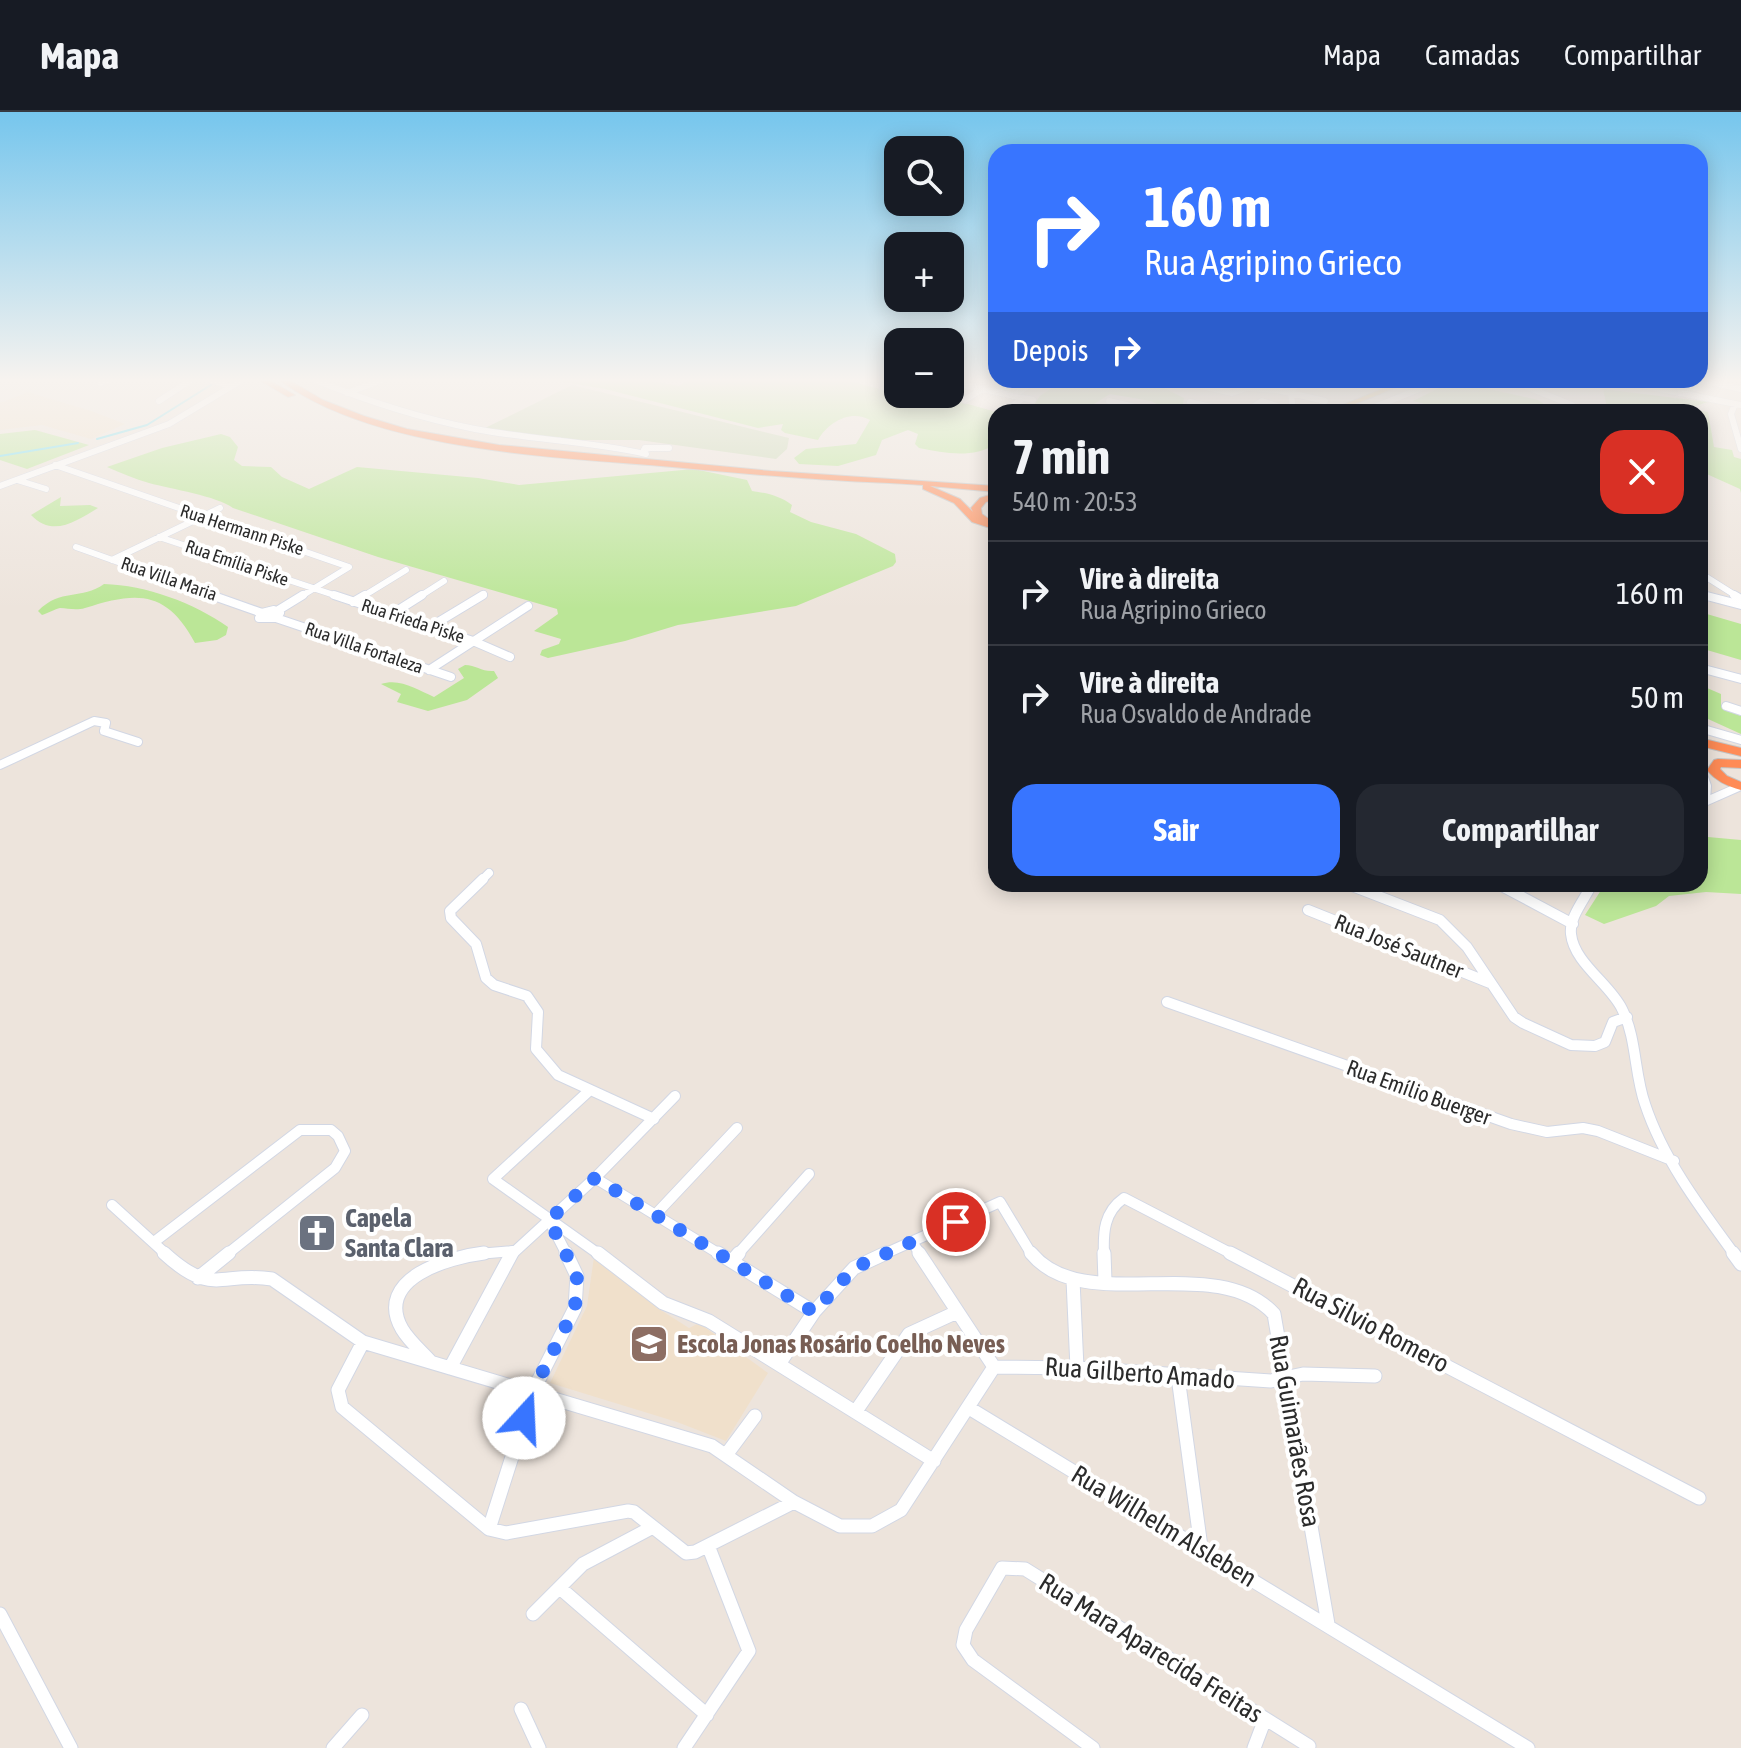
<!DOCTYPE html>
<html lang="pt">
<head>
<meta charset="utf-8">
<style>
  :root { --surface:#171b24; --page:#242831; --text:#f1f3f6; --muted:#9ea1a6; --line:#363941; --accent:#3875ff }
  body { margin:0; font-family:"Asap Condensed",sans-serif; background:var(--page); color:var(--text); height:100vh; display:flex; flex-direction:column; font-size:30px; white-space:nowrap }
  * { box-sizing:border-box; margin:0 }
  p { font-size:26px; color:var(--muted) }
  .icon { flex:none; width:44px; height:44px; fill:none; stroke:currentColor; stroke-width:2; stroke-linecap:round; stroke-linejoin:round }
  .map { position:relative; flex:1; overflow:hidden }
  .sheet { position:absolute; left:988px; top:292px; width:720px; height:488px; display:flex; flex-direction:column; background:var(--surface); border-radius:24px; box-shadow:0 4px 20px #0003 }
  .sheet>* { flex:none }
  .banner { position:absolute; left:988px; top:32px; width:720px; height:244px; border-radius:24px; box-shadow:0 4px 20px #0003; background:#3875ff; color:#fff; overflow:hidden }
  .tools { position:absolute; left:884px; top:24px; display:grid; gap:16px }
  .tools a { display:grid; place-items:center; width:80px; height:80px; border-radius:16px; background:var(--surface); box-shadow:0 4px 20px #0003; font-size:40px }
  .pin { position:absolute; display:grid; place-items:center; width:68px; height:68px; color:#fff; margin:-34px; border:4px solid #fff; border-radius:50%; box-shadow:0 2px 8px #0007 }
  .me { position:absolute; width:88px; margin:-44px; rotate:20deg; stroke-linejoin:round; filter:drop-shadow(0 0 6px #0008) }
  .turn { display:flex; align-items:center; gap:28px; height:168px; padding:0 24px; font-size:36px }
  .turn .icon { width:104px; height:104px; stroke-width:2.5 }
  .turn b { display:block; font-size:56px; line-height:68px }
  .then { display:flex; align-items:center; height:76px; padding:0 24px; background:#0003; gap:16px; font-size:30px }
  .round { display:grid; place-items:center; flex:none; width:84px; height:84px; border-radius:24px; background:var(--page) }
  .summary { display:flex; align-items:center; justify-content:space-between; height:136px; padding:0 24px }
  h1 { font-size:48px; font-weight:700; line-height:60px }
  .action { display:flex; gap:16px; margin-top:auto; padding:16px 24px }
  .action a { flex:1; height:92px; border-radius:24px; background:var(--accent); color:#fff; font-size:32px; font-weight:700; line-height:92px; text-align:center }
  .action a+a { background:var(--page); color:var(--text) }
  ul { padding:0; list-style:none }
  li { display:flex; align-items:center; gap:24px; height:104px; padding:0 24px; border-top:2px solid var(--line) }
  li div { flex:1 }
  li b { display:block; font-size:30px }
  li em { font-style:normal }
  header { display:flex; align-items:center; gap:48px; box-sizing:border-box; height:112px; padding:0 40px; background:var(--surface); border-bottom:2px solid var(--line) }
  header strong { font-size:38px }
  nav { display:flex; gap:44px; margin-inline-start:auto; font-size:28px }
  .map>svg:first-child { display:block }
</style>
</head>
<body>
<header>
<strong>Mapa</strong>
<nav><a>Mapa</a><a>Camadas</a><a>Compartilhar</a></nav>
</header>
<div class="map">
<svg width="1741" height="1636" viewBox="0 0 1741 1636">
  <rect width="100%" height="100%" fill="#ede4dc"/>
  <path fill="#f0e0cb" d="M28 280 91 299 125 312 91 327 42 313 0 318V291Z
    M594 1145 659 1197 689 1216 699 1211 768 1261 726 1329 677 1310 550 1271 587 1194Z"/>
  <path fill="#bbe697" d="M553 268H648L679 274 687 268H847L908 285 968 292 996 300V332C972 347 945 341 919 336L915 332 918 322 908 318 882 328 876 343 838 354 799 352 794 346 806 337 856 332 870 308C851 297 828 310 818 328L785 321 781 318 783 312 758 316 605 277Z
    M1063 268H1148L1184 286 1183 292 1162 295 1151 289 1110 282 1094 292 1124 300H1029L1040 284Z
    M1453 269 1538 288 1544 292 1528 296 1534 300H1456L1413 289Z
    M1603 277 1708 290 1690 296 1708 300 1714 335 1732 338 1734 345 1741 347V381L1740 377 1700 359V300H1608Z
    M35 318 89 333 27 357 0 348V322Z
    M221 322 230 325 238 335 234 348 242 354 271 355 282 365 309 377 357 355 478 366 519 373 694 357 747 368 752 379C767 381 780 384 792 393L790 400 811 410 856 422 895 442 896 450 893 454 796 494 678 513 625 529 548 546 540 543 542 538 559 532 561 527 534 519 558 502 557 497 378 445 233 396C217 384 171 377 149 371 135 367 121 361 107 355L162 336Z
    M61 385 60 394 90 393 98 396C76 409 53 426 31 403Z
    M104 472C146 473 194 491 228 515L226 523 217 528 195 531C167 478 137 479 85 496 75 499 68 496 60 496 55 497 48 501 42 503L38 499C60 476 82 488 104 472Z
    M1700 500 1741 512V548L1700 536Z
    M465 553C476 553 482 560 494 559L498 566 467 588 428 599 397 590 401 582 381 572C401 566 417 578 434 585L464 566 458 557Z
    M1700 573 1721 582V595L1741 604V622L1708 607 1700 599Z
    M1708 725 1741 728V782L1706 780 1669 784 1656 794 1604 812 1585 803 1605 772H1700V728Z"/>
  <path fill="#c9d8b3" d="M572 273 789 326 787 337 776 347 639 328H560L561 325H539L483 317Z"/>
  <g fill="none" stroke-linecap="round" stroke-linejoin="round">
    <path stroke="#6be0f4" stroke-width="2" d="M97 327 147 313 214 271
      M0 344 78 331"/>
    <g stroke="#d2d7e4" stroke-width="7">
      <path id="minor-far3" d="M210 268 229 274
        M315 268C367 289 419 306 475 317 532 328 589 329 646 342L644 338 650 336
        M1176 268 1232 281 1247 276 1277 278 1325 289
        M1510 268 1572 293 1570 300
        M1553 268 1575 271 1578 268
        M1615 268 1741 293
        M1701 268 1741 277
        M950 270 1033 288
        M100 271 108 268
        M886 272 892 268
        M347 281 382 268
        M1013 284 1037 268
        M965 288 982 277
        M159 289 191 268
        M1109 289 1156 300
        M1190 290 1232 300
        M1735 292 1731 302 1741 337
        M1007 298 1023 286
        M1245 300 1262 289 1277 294 1282 300
        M1293 300 1291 281 1299 268
        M1362 300 1442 268
        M1415 300 1421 295
        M645 336H669
        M55 353 349 455 300 485
        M17 368 46 377
        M0 374 169 312 242 268
        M159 425 340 485
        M76 435 216 485
        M112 448 220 396
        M1700 461 1738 485
        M1700 482 1710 485
        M362 485 406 458
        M419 485 444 469
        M479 485 484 482"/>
    </g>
    <g stroke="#d2d7e4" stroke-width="10">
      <path id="minor-far2" d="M211 483 262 501
        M334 483 473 529 510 545
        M1703 483 1741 493
        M1734 483 1741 487
        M353 490 365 483
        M274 498 280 501 276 506H259L262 501Z
        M277 499 303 483
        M392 502 422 483
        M276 506 451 565
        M430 515 483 483
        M1700 556 1741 567
        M429 558 528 494
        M1726 594 1741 599
        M1700 616 1741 628
        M0 653 94 609 106 611 104 619 138 630
        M1702 660 1707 674 1706 688
        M1700 692 1741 674
        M481 769 489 761"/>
    </g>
    <g stroke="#d2d7e4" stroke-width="12">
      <path id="minor-far1" d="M483 767 450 799 451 806 476 832 486 866 494 873 527 884 538 900 536 937 558 963 654 1007
        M1347 772 1440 808 1467 835 1514 905 1523 911 1571 933 1595 934 1605 930 1613 910 1627 905
        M1498 772 1573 812
        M1592 772C1585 787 1569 805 1571 822 1574 851 1610 872 1622 897 1637 927 1634 961 1645 992 1663 1047 1701 1097 1735 1143
        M1308 798 1490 871
        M1167 890 1511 1012 1547 1020 1583 1016 1598 1019 1674 1049
        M590 978 493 1067 600 1143
        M595 1066 721 1143
        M112 1093 167 1143
        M655 1103 737 1016
        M549 1108 567 1143
        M154 1130 300 1018H331L338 1024 345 1039 335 1056 226 1143
        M912 1130 921 1143
        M466 1143 513 1139
        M511 1143 595 1066 675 984
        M737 1143 809 1062
        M882 1143 1000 1090 1032 1143
        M1104 1143C1103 1120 1104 1100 1124 1086L1234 1143"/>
    </g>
    <g stroke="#d2d7e4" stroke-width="15">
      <path id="minor" d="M164 1141C213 1186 220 1159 272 1167L363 1230 712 1334 794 1390 840 1414H872L901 1398 994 1255
        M598 1141 663 1191 709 1209 934 1349
        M718 1141 814 1200
        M919 1141 994 1255
        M1031 1141C1084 1206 1215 1138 1274 1202L1328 1512
        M1104 1141 1105 1169
        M1230 1141 1699 1386
        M1733 1141 1741 1152
        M733 1148 739 1141
        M198 1166 229 1141
        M1073 1168 1077 1256
        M363 1230 338 1278 342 1295 489 1417 506 1421 628 1399 634 1400 686 1441 695 1440 794 1390
        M431 1250C421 1239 409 1229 402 1217 373 1166 450 1145 484 1141
        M779 1252 814 1200 854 1156 886 1141
        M994 1255 1077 1256 1271 1269 1303 1262 1375 1264
        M450 1256 512 1141
        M1178 1265 1201 1435
        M969 1296 1528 1636
        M856 1299 909 1222 957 1200
        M726 1343 755 1304
        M489 1417 533 1279 575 1196 577 1164 566 1141
        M560 1476 707 1603
        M0 1502 71 1636
        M533 1502 583 1452 651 1416
        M521 1597 539 1636
        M333 1636 362 1603
        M684 1636 749 1539 709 1436
        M1093 1636 973 1548 963 1533 966 1518 1002 1456 1025 1457 1309 1634
        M1254 1636 1265 1607"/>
    </g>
    <g stroke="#c4c4c4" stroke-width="2">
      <path id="major" d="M1404 268H1414L1335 300H1326Z"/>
    </g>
    <g stroke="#c4c4c4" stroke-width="2">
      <path id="highway" d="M259 268H269L295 283 288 285Z
        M279 268H289L323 288 364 304 407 317 499 333 771 359 996 374V380L930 374 960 387 973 400 971 396 980 386 996 381V387L986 390 981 396 982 402 996 412V418L972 410 954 391 923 377V373C878 370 834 369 789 365 742 362 696 357 649 353 538 344 371 336 279 268Z
        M1700 626 1741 636V644L1700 634Z
        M1718 647 1741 648V656L1721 655 1720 657 1727 664 1741 670V678C1727 674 1716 669 1707 658L1714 648Z"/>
    </g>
    <use href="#minor-far3" stroke="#fff" stroke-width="6"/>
    <use href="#minor-far2" stroke="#fff" stroke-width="8"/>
    <use href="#minor-far1" stroke="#fff" stroke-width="10"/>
    <use href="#minor" stroke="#fff" stroke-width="13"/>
    <use href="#major" fill="#f7bf58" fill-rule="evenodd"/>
    <use href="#highway" fill="#ff8b56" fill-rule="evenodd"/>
  </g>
  <linearGradient id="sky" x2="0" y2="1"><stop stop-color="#76c6ed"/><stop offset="0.54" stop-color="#f7f3ef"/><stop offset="1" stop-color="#f7f3ef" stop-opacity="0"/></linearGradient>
  <rect width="1741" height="497" fill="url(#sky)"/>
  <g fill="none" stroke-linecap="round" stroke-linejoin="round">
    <path stroke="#3875ff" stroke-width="14" stroke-dasharray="0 25.2" d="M524 1306 533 1279 575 1196 577 1164 549 1108 595 1066 814 1200 854 1156 956 1110"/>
  </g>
  <defs>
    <g id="church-square" transform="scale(2)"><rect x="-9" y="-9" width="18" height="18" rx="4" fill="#6b7280" stroke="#fff"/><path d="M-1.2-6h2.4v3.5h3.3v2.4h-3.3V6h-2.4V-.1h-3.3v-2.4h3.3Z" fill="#fff"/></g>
    <g id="school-square" transform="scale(2)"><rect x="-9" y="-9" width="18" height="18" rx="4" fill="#8d6e63" stroke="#fff"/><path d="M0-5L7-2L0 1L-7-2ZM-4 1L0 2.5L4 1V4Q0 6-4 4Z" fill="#fff"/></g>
  </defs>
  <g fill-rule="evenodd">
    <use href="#church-square" x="317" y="1121"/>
    <use href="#school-square" x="649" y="1232"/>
  </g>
  <g text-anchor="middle" stroke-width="8" stroke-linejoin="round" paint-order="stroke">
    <g font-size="18" fill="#2b2b2b" stroke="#fff">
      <text transform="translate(242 418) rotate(18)" y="6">Rua Hermann Piske</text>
      <text transform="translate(237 451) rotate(19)" y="6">Rua Emília Piske</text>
      <text transform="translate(169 467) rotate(19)" y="6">Rua Villa Maria</text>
      <text transform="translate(413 509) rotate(18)" y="6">Rua Frieda Piske</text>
      <text transform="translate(364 536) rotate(19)" y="6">Rua Villa Fortaleza</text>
    </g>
    <g font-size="22" fill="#2b2b2b" stroke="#fff">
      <text transform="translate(1399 834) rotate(22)" y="8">Rua José Sautner</text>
      <text transform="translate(1419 980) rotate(20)" y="8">Rua Emílio Buerger</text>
    </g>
    <g font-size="26" font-weight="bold" fill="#5b616d" stroke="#fff" text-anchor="start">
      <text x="345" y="1115">Capela<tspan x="345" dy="30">Santa Clara</tspan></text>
    </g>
    <g font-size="26" fill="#2b2b2b" stroke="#fff">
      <text transform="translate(1371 1213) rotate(28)" y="9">Rua Silvio Romero</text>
      <text transform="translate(1140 1261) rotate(4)" y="9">Rua Gilberto Amado</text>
      <text transform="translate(1295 1319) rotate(80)" y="9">Rua Guimarães Rosa</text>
      <text transform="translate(1164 1414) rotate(31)" y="9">Rua Wilhelm Alsleben</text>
      <text transform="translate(1151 1536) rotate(32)" y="9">Rua Mara Aparecida Freitas</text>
    </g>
    <g font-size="26" font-weight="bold" fill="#785e54" stroke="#fff" text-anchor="start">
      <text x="677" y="1241">Escola Jonas Rosário Coelho Neves</text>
    </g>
  </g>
</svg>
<div class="tools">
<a><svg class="icon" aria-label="search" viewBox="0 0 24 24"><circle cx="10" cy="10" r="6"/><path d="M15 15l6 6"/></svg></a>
<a>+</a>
<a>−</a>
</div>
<div class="pin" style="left:956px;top:1110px;background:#d93025"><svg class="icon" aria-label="arrive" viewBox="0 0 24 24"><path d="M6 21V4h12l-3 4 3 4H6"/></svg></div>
<svg class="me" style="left:524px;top:1306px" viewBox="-20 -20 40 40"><circle r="19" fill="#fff"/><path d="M0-13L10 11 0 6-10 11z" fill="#3875ff"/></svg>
<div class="banner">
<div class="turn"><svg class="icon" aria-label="right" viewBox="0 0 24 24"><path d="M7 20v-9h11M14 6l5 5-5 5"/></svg><div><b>160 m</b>Rua Agripino Grieco</div></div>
<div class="then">Depois<svg class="icon" aria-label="right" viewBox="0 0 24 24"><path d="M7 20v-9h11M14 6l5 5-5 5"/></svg></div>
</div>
<section class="sheet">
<div class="summary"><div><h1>7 min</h1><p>540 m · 20:53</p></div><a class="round" style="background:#d93025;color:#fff"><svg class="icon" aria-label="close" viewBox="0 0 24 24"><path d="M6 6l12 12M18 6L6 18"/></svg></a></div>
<ul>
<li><svg class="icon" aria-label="right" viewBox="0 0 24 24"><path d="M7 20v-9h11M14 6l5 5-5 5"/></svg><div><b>Vire à direita</b><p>Rua Agripino Grieco</p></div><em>160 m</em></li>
<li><svg class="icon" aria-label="right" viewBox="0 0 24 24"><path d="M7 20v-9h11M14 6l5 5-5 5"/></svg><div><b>Vire à direita</b><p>Rua Osvaldo de Andrade</p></div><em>50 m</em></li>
</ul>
<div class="action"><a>Sair</a><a>Compartilhar</a></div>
</section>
</div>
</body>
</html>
